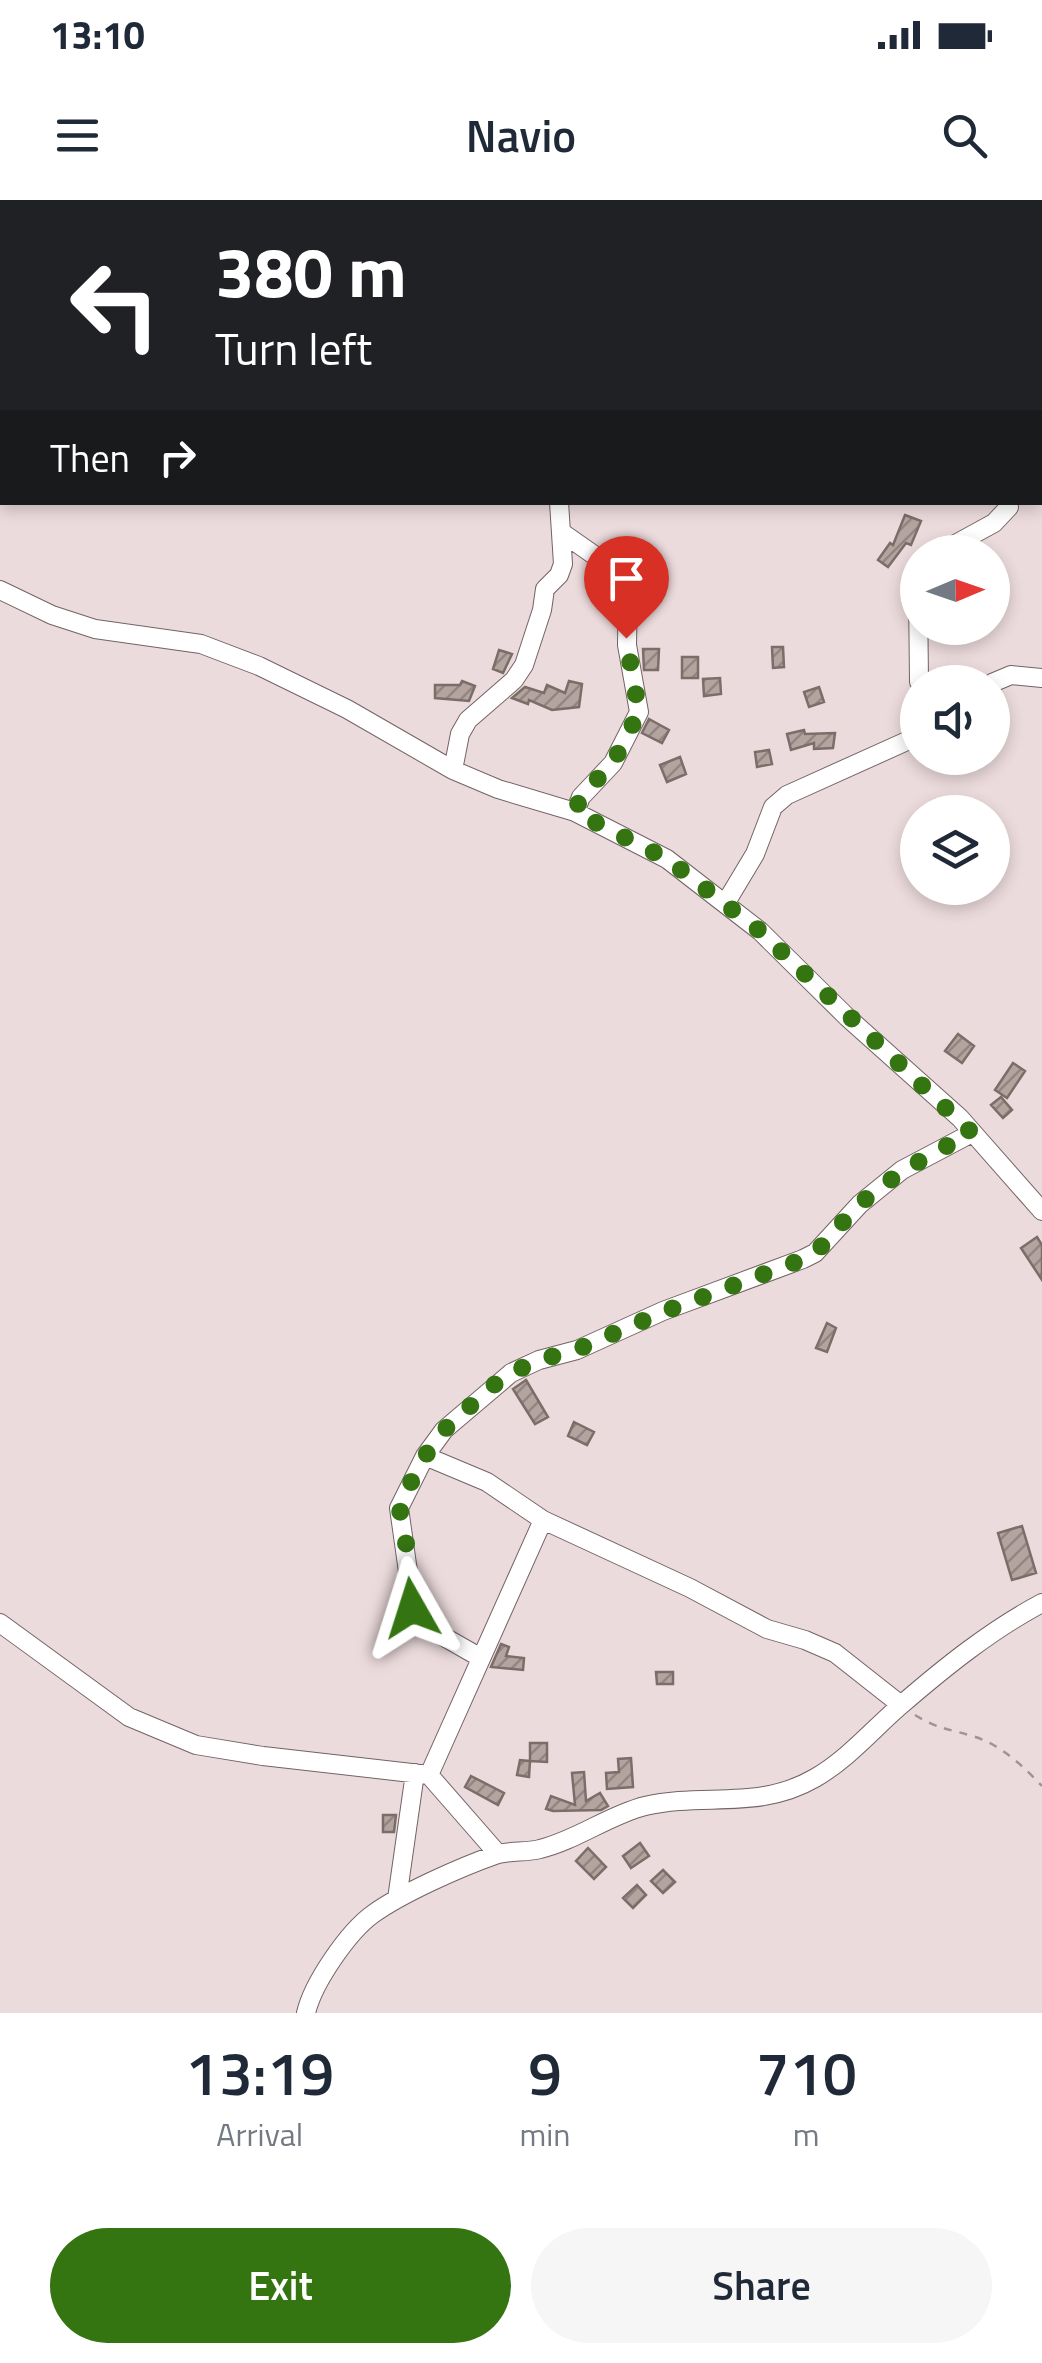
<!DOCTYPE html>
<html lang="en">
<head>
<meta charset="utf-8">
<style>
  :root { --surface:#fff; --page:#f6f6f7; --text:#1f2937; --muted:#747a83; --accent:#347411 }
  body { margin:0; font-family:"Titillium Web",sans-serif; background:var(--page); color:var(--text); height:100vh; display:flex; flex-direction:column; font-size:38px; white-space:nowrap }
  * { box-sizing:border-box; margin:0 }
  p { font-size:32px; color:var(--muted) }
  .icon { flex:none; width:55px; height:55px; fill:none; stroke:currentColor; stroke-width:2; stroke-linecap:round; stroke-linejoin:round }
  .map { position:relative; height:1813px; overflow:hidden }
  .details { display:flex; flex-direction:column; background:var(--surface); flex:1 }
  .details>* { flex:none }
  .banner { position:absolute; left:0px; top:0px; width:1042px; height:305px; box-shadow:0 5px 15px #0003; background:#202124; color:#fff; overflow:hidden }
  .needle { width:65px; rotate:88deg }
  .controls { position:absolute; left:900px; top:335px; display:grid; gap:20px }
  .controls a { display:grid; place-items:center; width:110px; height:110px; border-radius:50%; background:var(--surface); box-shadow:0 5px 15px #0003; font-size:50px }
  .pin { position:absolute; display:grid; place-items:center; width:85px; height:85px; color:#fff; margin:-102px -42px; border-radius:50% 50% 50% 0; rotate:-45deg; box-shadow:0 0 10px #0007 }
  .pin .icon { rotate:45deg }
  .me { position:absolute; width:110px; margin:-55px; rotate:354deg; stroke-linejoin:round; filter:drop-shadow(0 0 8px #0008) }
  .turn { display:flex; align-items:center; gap:35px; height:210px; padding:0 50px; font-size:45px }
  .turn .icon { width:130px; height:130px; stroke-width:2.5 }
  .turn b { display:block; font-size:70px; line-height:85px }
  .then { display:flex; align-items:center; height:95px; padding:0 50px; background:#0003; gap:20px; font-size:38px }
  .eta { display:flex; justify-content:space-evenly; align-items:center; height:170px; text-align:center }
  .eta b { font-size:60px; font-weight:600; line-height:70px }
  .primary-button { display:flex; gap:20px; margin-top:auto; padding:20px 50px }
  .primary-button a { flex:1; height:115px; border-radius:60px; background:var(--accent); color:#fff; font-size:40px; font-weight:600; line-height:115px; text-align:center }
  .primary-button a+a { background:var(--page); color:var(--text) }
  .status { display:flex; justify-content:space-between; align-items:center; height:70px; padding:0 50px; background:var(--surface); direction:ltr }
  .status svg { height:28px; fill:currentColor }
  header { display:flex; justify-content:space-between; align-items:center; height:130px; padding:0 50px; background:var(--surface); font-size:45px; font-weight:600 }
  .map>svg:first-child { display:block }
</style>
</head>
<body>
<div class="status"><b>13:10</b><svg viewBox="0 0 49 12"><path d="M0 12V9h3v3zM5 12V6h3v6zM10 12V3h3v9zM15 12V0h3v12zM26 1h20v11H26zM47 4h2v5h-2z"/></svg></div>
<header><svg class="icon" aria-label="menu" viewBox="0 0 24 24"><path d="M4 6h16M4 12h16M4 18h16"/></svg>Navio<svg class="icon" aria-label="search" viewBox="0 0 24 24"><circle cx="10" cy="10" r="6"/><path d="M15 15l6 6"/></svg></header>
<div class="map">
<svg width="1042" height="1813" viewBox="0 0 1042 1813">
  <defs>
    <pattern id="building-hatch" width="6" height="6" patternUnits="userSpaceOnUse" patternTransform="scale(2.5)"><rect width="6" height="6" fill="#b4a4a0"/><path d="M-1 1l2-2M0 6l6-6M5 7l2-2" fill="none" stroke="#938682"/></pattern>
  </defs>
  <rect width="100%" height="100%" fill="#ecdbdc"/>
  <path fill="url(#building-hatch)" stroke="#7b6d68" stroke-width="2.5" d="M905 315 921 321 911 345 906 343 888 367 878 360 890 343 893 345Z
    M772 447H783L784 467 773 468Z
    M643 449H659L658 470H644Z
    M499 450 512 454 503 473 493 469Z
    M682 457H698V478H682Z
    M720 478 721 494 704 496 703 479Z
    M462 481 475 486 469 501 435 498V485H460Z
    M569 481 582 484 579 507 552 510 529 500 528 504 512 498 525 487 544 493 547 485 565 493Z
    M819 487 824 502 809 507 804 492Z
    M649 519 669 530 662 543 642 533Z
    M804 530 805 534 835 533 833 548 814 549V543L791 550 787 534Z
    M769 550 772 564 757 567 755 552Z
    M680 557 686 574 667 582 660 565Z
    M958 834 974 846 962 863 945 851Z
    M1013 863 1025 871 1007 898 995 890Z
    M1001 897 1012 910 1003 918 991 905Z
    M1037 1037 1042 1045V1080L1021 1048Z
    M827 1123 836 1128 827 1152 816 1148Z
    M526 1180 548 1217 535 1224 513 1189Z
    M574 1222 594 1232 587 1245 568 1236Z
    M1022 1326 1036 1373 1012 1380 998 1333Z
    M501 1444 509 1447 506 1456 524 1458 523 1470 491 1467Z
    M656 1472H673V1484H657Z
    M530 1543H547V1562L530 1561 529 1577 517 1575 520 1560 530 1561Z
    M631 1558 633 1587 607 1589 606 1573 619 1572 618 1559Z
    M584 1572 586 1601 600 1593 608 1606 601 1610 553 1611 546 1609 551 1596 575 1605 572 1573Z
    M471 1576 504 1593 498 1605 465 1587Z
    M383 1615H396L394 1632H383Z
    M640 1643 649 1656 631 1668 623 1656Z
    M588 1648 606 1667 594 1679 576 1661Z
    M663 1670 675 1682 663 1693 651 1681Z
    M637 1685 646 1695 633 1708 623 1698Z"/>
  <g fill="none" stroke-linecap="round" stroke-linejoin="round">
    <g stroke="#736365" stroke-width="20">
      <path id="street" d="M32 2 33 0
        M598 2 599 0
        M0 68 2 59
        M561 332 624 376 628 382 627 445 639 512 613 563 581 597 575 612
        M941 352 994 323 1009 307
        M918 389 919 482
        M0 390 52 415 95 429 201 444 259 466 347 509 453 570 498 589 575 612 667 659 760 731 847 817 960 918 1042 1011
        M992 483 1011 475 1042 478
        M453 570 460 534 468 520 514 480 524 465 542 410 545 389 559 375 563 364 559 302
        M725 704 755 654 773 607 787 595 918 536
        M425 1256 399 1308 414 1414 432 1430 481 1458
        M543 1320 690 1388 767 1429 805 1440 835 1453 901 1505
        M0 1423 129 1517 196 1545 263 1556 429 1575 498 1654
        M429 1575 543 1320 487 1282 425 1256 444 1230 511 1173 539 1160 577 1150 663 1111 803 1059 815 1053 860 1004 902 970 972 933
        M397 1699 415 1573
        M306 1813C313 1783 348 1732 373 1714 402 1693 461 1667 495 1655 509 1650 526 1653 540 1649 577 1640 609 1615 645 1606 704 1592 758 1611 815 1578 848 1559 873 1529 901 1505 945 1467 991 1430 1042 1403"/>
    </g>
    <path stroke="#a09394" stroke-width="2.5" stroke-dasharray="8 8" stroke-linecap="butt" d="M915 1515C938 1529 945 1528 969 1535 999 1543 1021 1564 1042 1586"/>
    <use href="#street" stroke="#fff" stroke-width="18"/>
  </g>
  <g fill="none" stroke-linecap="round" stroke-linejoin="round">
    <path stroke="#347411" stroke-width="18" stroke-dasharray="0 32.4" d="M412 1408 406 1343 400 1315 401 1301 425 1256 444 1230 491 1187 511 1173 539 1160 576 1150 663 1112 804 1059C827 1047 840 1022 860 1004 894 974 932 953 972 933L760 731 667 659 575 612 581 596 613 563 639 512 626 438"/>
  </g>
</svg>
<div class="controls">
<a><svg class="needle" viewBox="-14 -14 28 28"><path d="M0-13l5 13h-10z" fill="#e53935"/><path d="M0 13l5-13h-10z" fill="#747a83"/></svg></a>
<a><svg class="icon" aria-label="sound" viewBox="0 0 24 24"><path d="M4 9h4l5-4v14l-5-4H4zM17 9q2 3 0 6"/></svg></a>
<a><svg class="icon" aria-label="layers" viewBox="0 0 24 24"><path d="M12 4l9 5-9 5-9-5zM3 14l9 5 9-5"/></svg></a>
</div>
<div class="pin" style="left:626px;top:438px;background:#d93025"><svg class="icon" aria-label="arrive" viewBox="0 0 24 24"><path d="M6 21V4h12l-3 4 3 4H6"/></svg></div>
<svg class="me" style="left:412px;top:1408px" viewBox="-20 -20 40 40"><path d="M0-17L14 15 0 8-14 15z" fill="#347411" stroke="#fff" stroke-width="4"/></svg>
<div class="banner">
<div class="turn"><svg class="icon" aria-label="left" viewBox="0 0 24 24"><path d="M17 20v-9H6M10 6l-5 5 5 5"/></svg><div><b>380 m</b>Turn left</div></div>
<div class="then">Then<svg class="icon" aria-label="right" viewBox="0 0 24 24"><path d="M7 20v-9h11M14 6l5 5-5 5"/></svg></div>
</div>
</div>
<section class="details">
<div class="eta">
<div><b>13:19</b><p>Arrival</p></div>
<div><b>9</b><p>min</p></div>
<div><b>710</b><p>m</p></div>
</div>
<div class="primary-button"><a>Exit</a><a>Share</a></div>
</section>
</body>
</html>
